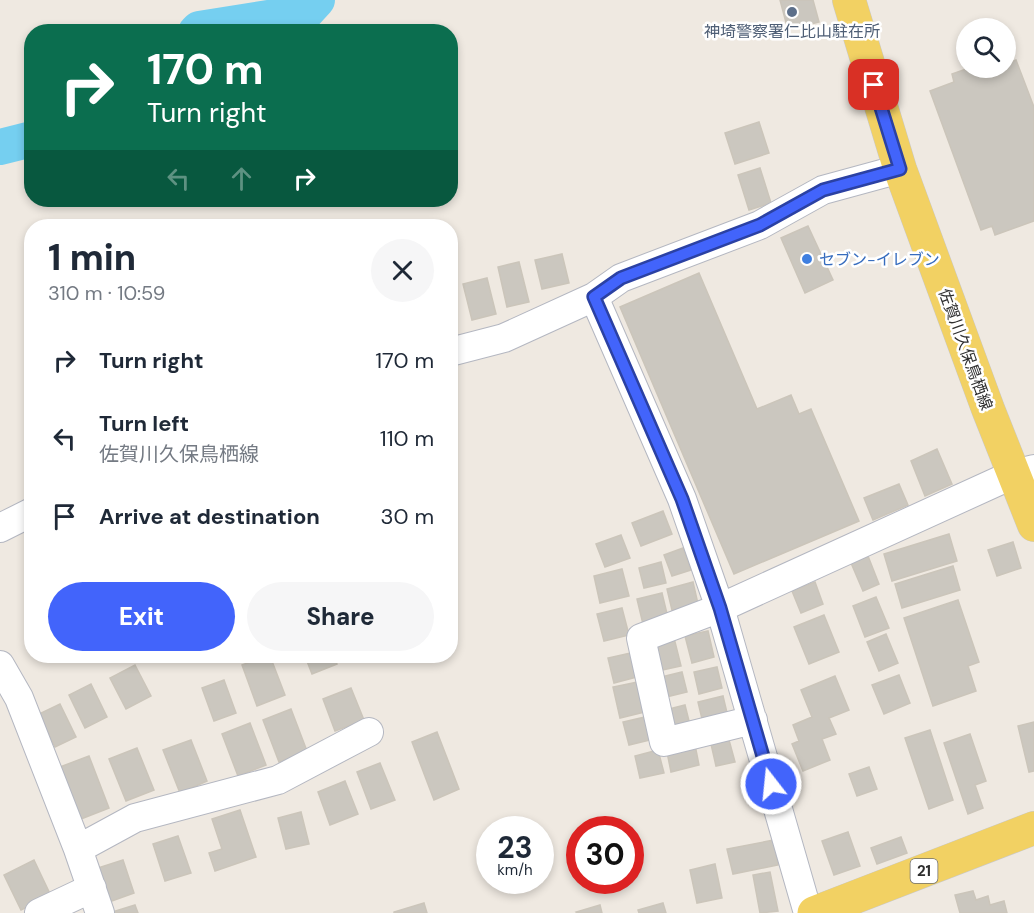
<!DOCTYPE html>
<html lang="en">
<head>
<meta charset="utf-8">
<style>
  :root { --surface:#fff; --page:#f6f6f7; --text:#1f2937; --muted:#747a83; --accent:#4264fb }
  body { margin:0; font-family:"DM Sans","Noto Sans JP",sans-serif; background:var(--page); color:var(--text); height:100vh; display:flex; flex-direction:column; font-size:22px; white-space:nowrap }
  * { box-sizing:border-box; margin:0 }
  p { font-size:20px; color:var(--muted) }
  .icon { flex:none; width:33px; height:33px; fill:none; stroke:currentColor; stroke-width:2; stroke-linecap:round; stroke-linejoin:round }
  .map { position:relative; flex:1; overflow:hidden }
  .drawer { position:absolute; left:24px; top:219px; width:434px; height:444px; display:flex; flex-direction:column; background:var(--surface); border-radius:24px; box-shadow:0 3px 9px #0003 }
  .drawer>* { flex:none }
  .hud { position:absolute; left:24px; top:24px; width:434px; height:183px; border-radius:24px; box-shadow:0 3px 9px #0003; background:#0b6e4f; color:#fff; overflow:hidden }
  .controls { position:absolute; left:956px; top:18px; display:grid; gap:12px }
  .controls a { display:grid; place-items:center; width:60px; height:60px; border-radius:50%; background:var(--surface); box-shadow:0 3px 9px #0003; font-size:30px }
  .speed { position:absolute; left:476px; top:816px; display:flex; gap:12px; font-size:30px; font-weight:700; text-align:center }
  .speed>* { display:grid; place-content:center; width:78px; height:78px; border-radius:50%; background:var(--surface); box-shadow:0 3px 9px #0003; line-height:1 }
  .speed small { font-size:15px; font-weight:400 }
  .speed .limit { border:9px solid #d22; background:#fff; color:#111 }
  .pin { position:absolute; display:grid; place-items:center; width:51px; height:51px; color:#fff; margin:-26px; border-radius:12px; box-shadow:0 3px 9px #0006 }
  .me { position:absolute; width:66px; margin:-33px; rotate:344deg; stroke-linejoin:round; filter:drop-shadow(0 0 4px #0008) }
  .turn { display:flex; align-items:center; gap:21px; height:126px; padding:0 24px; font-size:27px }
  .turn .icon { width:78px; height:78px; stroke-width:2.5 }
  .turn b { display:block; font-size:42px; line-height:51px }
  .lanes { display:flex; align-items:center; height:57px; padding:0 24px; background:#0003; justify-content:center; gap:30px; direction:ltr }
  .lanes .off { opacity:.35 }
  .round { display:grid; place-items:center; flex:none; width:63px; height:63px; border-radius:32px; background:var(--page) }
  .overview { display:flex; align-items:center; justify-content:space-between; height:102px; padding:0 24px }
  h1 { font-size:36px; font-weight:800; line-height:45px }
  .button { display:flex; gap:12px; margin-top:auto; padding:12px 24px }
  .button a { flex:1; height:69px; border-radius:36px; background:var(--accent); color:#fff; font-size:24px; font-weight:800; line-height:69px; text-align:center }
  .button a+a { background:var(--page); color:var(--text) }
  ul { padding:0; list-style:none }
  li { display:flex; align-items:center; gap:18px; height:78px; padding:0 24px }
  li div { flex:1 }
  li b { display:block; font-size:22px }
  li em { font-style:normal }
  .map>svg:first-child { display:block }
</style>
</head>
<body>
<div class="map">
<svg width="1034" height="913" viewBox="0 0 1034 913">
  <rect width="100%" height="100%" fill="#efe9e1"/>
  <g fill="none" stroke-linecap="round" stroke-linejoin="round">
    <path stroke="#75cff0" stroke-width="36" d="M196 32 199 29 306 12 317 0
      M0 147 32 139"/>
  </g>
  <path fill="#cbc7bf" stroke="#cbc5ba" stroke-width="1.5" d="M780 0H813L819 22 788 30Z
    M1016 60 1034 107V221L995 235 992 226 981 230 930 91 954 82 952 74 969 68H1005V64Z
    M759 122 769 153 735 164 725 133Z
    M760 168 771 203 749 210 738 175Z
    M808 226 833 280 805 293 781 238Z
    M562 254 569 283 542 289 535 260Z
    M519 262 529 302 507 307 498 267Z
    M699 273 757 409 791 395 799 414 811 409 859 521 734 574 620 307Z
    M487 278 496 314 472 320 463 284Z
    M937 449 952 484 925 496 911 461Z
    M899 484 908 505 873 520 864 498Z
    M663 511 672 534 641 546 632 523Z
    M949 534 957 561 892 581 884 554Z
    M621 535 630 558 605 567 596 544Z
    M1013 542 1021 568 997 576 988 550Z
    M683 548 691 570 672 576 664 555Z
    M868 556 879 584 863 591 851 563Z
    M661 562 666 583 644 588 639 568Z
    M953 566 960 590 902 608 895 584Z
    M622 569 629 596 600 603 594 576Z
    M693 582 698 604 672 610 667 589Z
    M815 582 823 604 801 613 792 591Z
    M662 593 668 618 643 624 637 599Z
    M876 597 889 628 865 637 853 606Z
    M958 600 979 662 968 666 976 691 933 706 904 618Z
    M622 608 629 635 604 641 597 614Z
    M824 615 839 652 809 664 794 627Z
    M708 631 714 657 692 663 685 636Z
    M886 634 898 663 879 671 867 642Z
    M674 638 681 666 662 670 655 643Z
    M631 653 637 677 614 683 608 658Z
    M266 656H270L285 695 257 706 242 665Z
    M305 656H334L337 664 312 674Z
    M135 665 151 696 126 709 110 678Z
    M717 667 722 688 699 694 694 672Z
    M682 672 687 692 666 697 661 677Z
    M899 675 910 703 884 714 872 685Z
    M835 676 849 710 829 718 836 734 822 739 830 760 803 771 792 744 799 741 793 725 812 717 801 690Z
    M224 680 236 713 214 721 202 688Z
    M638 682 645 712 620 718 613 687Z
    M91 684 107 717 85 728 69 695Z
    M351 688 364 720 335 731 323 699Z
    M723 696 728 717 703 723 698 702Z
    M60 704 76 737 55 747 39 714Z
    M685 705 690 725 670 730 665 710Z
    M291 709 307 751 279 762 263 720Z
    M645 717 650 740 629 745 623 722Z
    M1034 722V771L1029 772 1018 726Z
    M250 723 266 765 238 776 222 734Z
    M930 730 953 800 929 809 905 738Z
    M437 732 459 789 434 800 412 742Z
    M970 734 986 781 975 785 983 808 968 814 944 743Z
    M191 740 207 781 180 793 163 750Z
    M729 740 735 762 716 766 711 744Z
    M695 745 699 765 671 772 667 752Z
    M137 748 154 790 126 801 109 759Z
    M658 750 664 773 640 778 635 756Z
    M89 756 109 808 81 819 60 767Z
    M380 763 395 800 371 809 357 772Z
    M869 767 877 789 857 796 849 774Z
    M345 781 358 814 330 825 318 792Z
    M240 810 256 857 215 871 209 853 222 849 212 819Z
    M301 812 309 844 286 849 278 818Z
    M848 832 860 866 834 875 822 841Z
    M178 836 191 873 165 881 153 844Z
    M901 837 907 853 877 864 871 848Z
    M774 840 778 865 733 874 727 849Z
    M34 860 51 896 21 910 4 875Z
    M123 860 134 893 109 902 98 868Z
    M715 864 722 898 697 903 690 870Z
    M770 872 778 911 760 913 753 875Z
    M973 891 976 900 988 896 990 905 1004 901 1007 913H960L955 895Z
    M424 903 427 913H394V912Z
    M663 903 666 913H639L638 910Z
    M135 905 138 913H113L112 912Z
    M600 905 602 913H577L576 912Z"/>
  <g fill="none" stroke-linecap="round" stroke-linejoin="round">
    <g stroke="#b4b7c1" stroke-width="30">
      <path id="minor" d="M594 297 682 499 720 608 808 913
        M450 352 504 338 594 297 621 278 760 225 823 190 900 169
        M0 528 32 512
        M0 665 19 698 78 849 100 913
        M753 720 664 742 641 638 720 608 1014 474 1034 469
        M78 849 135 818 278 780 369 732
        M39 913 92 888"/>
    </g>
    <g stroke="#c9c9c9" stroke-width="34">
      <path id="major" d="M849 0 900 169 988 409 1034 525
        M814 913 1034 828"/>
    </g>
    <use href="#minor" stroke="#fff" stroke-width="28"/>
    <use href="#major" stroke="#f2d163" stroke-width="33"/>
  </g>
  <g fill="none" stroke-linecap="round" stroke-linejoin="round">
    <g stroke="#2b41a3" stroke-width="15">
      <path id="route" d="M771 784 720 608 682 499 594 297 621 278 760 225 823 190 900 169 874 85"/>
    </g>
    <use href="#route" stroke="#4264fb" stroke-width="10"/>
  </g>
  <circle fill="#5c6f8a" stroke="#fff" stroke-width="2" cx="792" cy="12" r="6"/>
  <circle fill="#3f7fe0" stroke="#fff" stroke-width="2" cx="807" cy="259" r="6"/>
  <g text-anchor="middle" stroke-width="5" stroke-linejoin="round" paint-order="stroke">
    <rect fill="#fff" stroke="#6d6d6d" stroke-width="1.5" x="910.5" y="859" width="27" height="24" rx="4.5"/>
    <g font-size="15" font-weight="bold" fill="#2e2e2e">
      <text x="924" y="876">21</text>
    </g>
    <g font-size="16" fill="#4e5e75" stroke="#fff">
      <text x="792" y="37">神埼警察署仁比山駐在所</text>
    </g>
    <g font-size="16" fill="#366cbe" stroke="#fff" text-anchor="start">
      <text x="819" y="265">セブン-イレブン</text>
    </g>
    <g font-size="16" fill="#2e2e2e" stroke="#fff">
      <text transform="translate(966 349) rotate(70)" y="6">佐賀川久保鳥栖線</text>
    </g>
  </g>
</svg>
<div class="controls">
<a><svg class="icon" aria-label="search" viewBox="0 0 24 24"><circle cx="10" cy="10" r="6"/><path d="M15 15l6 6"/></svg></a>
</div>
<div class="speed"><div>23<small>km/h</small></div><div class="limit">30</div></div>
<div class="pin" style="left:874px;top:85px;background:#d93025"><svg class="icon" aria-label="arrive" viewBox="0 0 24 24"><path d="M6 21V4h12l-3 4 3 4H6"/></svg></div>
<svg class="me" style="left:771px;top:784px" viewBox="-20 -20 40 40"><circle r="17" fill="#4264fb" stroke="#fff" stroke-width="3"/><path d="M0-11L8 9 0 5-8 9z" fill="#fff"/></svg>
<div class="hud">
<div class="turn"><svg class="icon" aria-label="right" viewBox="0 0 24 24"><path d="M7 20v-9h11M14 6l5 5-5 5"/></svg><div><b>170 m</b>Turn right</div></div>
<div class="lanes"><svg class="icon off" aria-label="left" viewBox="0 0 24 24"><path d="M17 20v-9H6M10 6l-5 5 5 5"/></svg><svg class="icon off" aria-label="ahead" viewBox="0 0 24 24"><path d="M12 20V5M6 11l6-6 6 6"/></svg><svg class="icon" aria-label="right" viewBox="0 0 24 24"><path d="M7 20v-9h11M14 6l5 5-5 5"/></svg></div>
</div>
<section class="drawer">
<div class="overview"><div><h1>1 min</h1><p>310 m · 10:59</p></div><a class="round"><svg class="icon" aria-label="close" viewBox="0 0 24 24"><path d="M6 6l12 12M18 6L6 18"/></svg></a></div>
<ul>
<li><svg class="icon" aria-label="right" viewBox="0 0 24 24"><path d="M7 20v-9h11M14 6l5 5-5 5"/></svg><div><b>Turn right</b></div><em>170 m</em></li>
<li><svg class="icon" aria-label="left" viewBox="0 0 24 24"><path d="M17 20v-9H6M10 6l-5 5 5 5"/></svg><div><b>Turn left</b><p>佐賀川久保鳥栖線</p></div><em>110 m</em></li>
<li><svg class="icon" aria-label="arrive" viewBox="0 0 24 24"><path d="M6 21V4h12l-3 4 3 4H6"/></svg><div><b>Arrive at destination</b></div><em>30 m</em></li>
</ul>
<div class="button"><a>Exit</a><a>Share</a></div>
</section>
</div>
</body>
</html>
